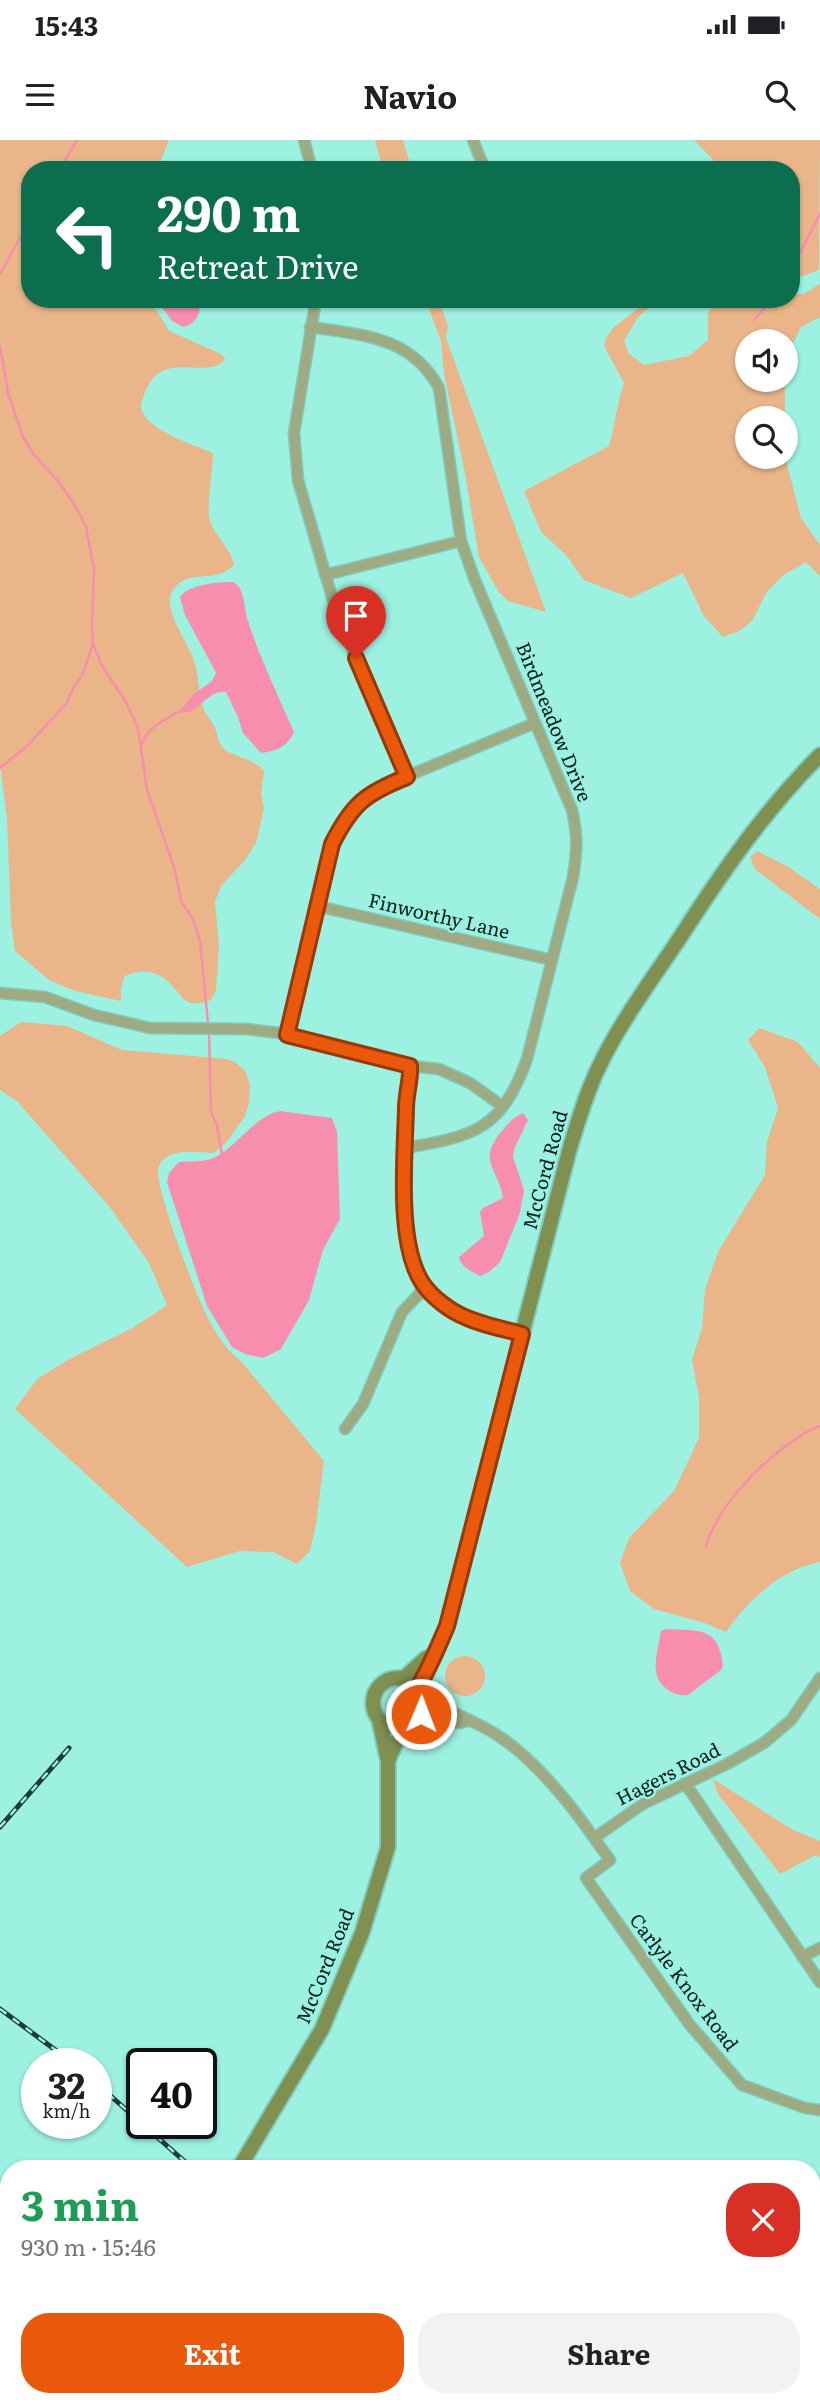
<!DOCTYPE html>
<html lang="en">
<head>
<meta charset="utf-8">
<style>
  :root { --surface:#fff; --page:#f2f2f2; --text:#202124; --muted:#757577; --accent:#ea580c }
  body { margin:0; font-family:Literata,serif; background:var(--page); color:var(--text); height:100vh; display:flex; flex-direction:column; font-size:26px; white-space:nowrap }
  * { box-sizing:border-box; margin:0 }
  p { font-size:23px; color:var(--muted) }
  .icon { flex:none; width:38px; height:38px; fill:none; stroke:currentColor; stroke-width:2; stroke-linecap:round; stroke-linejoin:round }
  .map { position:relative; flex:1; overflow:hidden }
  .sheet { position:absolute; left:0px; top:2020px; width:821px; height:247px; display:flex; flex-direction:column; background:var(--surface); border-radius:28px 28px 0 0; box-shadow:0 2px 5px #0004 }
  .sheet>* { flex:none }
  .banner { position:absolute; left:21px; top:21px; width:779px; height:147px; border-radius:28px; box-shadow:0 2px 5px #0004; background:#0b6e4f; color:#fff; overflow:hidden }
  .buttons { position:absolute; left:735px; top:189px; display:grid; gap:14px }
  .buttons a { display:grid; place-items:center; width:63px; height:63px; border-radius:50%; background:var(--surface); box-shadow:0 2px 5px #0004; font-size:35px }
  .speed { position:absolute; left:21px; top:1908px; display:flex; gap:14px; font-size:35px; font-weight:700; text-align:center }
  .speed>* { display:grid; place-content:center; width:91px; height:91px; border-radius:50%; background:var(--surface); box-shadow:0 2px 5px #0004; line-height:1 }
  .speed small { font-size:18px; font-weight:400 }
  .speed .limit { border:4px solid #111; border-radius:10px; background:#fff; color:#111 }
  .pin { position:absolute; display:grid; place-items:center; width:60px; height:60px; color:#fff; margin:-72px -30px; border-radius:50% 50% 50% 0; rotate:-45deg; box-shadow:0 0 7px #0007 }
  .pin .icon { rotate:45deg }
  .me { position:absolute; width:77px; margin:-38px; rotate:1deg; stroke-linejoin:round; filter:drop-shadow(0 0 5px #0008) }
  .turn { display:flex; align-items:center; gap:24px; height:147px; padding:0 21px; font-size:32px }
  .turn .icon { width:91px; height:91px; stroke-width:2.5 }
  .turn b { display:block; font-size:49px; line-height:60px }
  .round { display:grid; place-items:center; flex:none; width:74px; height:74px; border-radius:28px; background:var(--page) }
  .head { display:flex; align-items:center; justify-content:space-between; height:119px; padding:0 21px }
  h1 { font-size:42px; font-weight:700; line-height:52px; color:#1e9e55 }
  .button { display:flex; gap:14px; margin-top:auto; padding:14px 21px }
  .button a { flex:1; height:80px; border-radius:28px; background:var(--accent); color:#fff; font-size:28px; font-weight:700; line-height:80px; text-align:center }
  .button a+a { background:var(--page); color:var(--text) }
  .status { display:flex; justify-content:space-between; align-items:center; height:49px; padding:0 35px; background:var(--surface); direction:ltr }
  .status svg { height:19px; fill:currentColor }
  header { display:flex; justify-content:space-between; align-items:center; height:91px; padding:0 21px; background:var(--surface); font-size:32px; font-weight:700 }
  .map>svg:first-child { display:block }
</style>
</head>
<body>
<div class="status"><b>15:43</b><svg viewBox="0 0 49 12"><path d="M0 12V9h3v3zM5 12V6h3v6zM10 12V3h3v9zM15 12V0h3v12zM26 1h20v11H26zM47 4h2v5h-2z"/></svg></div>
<header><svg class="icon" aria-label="menu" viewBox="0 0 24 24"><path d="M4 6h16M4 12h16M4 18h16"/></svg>Navio<svg class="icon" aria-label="search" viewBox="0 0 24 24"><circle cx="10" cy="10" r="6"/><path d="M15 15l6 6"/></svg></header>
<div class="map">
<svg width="820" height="2266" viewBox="0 0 820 2266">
  <rect width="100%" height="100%" fill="#9df1e1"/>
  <path fill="#e9b589" d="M0 0H169L157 30H30V159H150L169 191 221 214 225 219C210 241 166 210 148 246 145 252 141 260 141 267 143 289 196 306 213 313 213 328 206 369 210 381 215 397 231 408 234 425 215 445 188 427 173 450 161 467 186 499 193 518 200 534 197 554 204 570 207 576 212 582 215 588 217 594 219 604 223 608 231 617 254 618 264 631L261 654 264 668 256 703 245 720 221 746 215 762 219 805 216 851 211 860C204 862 196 865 188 862 183 860 180 854 176 850 162 833 147 826 125 836L121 847V861L75 851 49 840 15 811 11 782 7 679 0 624Z
    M375 0H403L412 30H383Z
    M694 0H820L819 130 800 137 791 132V30H723Z
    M820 144V177L801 187 786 217V201H747V240H785V278H747V317H785L801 378 820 405V436L806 422 782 436 766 453 752 481 739 491 723 497 704 476 683 433 631 458 584 440 566 415 541 392 524 351 609 306C615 285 617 264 624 243L604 206 606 198 613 188 650 159H659L638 177 624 201 629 214 644 225 689 216 708 200V173L716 159H791V154H803Z
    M425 159H439L448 186 446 198 546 472 508 461 498 451 479 417 465 333 444 234 441 201Z
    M757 711 787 726 820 749V779L755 729 750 717Z
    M21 882 67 886 122 910 227 919 235 922 246 932 250 946 249 962 245 976 227 1002 214 1013C198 1012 167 1007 159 1026 152 1042 194 1148 203 1168 212 1187 224 1209 240 1220L324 1321 316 1385 310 1411 297 1424 273 1412 240 1411 187 1427 15 1269 37 1239 73 1217 131 1189 167 1165 149 1123 109 1066 17 961 0 950V896Z
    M759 888 798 902 820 928V1422C781 1429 748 1460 726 1492L705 1483 654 1469 630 1451 620 1423 629 1398 674 1351 699 1298V1257L692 1220 702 1188 705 1149 719 1110 765 1035 767 1002 778 968 765 927 748 900Z
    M445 1536a20 20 0 1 1 40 0a20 20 0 1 1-40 0Z
    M713 1639 793 1690 820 1701V1717L816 1715 780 1734 718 1654Z"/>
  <path fill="#f88eae" d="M156 159H202C199 174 198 183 183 187L172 181Z
    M233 442C245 447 244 469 248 481 260 519 278 555 294 592 287 607 277 611 261 613L243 593 238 577 226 552C206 549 198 578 178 572L194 554 212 541 216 533 185 475 180 457C189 444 218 442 233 442Z
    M280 971 332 978 337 992 340 1079 323 1110 309 1160 281 1209 263 1218 245 1214 232 1207 207 1166 167 1042 169 1033 179 1022C188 1021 198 1022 207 1020 233 1014 251 977 280 971Z
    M523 973 528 980 515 1007 513 1017 524 1050 520 1073 500 1122 489 1132 480 1136C472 1132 460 1126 459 1117L484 1096 480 1072 483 1068 503 1058C499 1029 476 1021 502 991 508 984 514 976 523 973Z
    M667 1489C699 1491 719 1486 723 1526L721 1530 688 1555C680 1556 673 1554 667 1549 648 1536 658 1511 661 1491Z"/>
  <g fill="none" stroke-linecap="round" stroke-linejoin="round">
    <path stroke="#f88eae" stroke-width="2.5" d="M59 30 77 0
      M791 131 820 74
      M0 134 30 80
      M754 180 773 159
      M0 206 8 253 23 297 34 315 59 342 76 367 86 387 94 429 92 485 93 504 102 526 126 562 138 588 147 650 175 730 181 761 193 779 200 801 208 883
      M142 604C147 588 164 580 178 572
      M0 628 27 606 67 563 74 546 82 536 93 504
      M209 894 211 972 217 985 222 1015
      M706 1407C717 1363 779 1302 820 1286"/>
    <g stroke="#81cbbd" stroke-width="13">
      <path id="street" d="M304 0 312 30
        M473 0 485 30
        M316 159 294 293 298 340 336 471 407 637
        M310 187C362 195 411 196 439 248L461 401 474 438 572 670C578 696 577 711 573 737L527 919C501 990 475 996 405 1008
        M325 435 461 401
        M317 766 552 820
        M0 853 45 857 94 875 150 888 246 889 280 893 410 926 439 929 470 943 502 966
        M287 895 332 704 343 683 359 661 386 645 535 583
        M410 926C411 940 406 954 406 968 405 1038 387 1143 465 1177 483 1185 504 1188 522 1194
        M345 1289 363 1264 402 1172 426 1147
        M422 1553C446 1572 472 1579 497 1595 533 1618 570 1663 594 1698L643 1664 727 1624 764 1603 791 1580 820 1538
        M412 1584 430 1579 460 1583 468 1581
        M685 1643 820 1842
        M594 1698 610 1720 586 1738 690 1885 742 1945 805 1968 820 1970
        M802 1817 820 1808"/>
    </g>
    <g stroke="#81cbbd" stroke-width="18">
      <path id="secondary" d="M373 1563a25 25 0 1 1 50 0a25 25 0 1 1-50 0Z
        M404 1538 425 1519 434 1515
        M418 1547C430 1527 437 1507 447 1486L569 1011C577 984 585 957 597 931 619 883 652 840 681 796 723 731 765 670 820 615
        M388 1621 402 1589
        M239 2028 322 1889 362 1793 388 1707V1621L379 1580"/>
    </g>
    <g stroke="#81cbbd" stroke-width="19">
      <path id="primary" d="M0 2139 9 2145
        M164 2258 176 2266"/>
    </g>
    <use href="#street" stroke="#9eaa81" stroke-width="10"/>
    <use href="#secondary" stroke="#7f9051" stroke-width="14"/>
    <use href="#primary" stroke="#697d28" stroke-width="16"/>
    <g stroke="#183e39" stroke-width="5">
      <path id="rail" d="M0 1687 69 1608
        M0 1869 73 1923
        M96 1943 192 2028
        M440 2258 449 2266"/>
    </g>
    <use href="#rail" stroke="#9df1e1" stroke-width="2.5" stroke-dasharray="8" stroke-linecap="butt"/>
  </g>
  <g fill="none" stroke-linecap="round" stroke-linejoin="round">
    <g stroke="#983908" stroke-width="18">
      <path id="route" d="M356 518 407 637C366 653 352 664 332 704L287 895 410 926C411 940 406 954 406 968 405 1016 396 1104 423 1144 432 1157 450 1171 465 1177 482 1185 504 1189 522 1194L447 1486C438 1507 430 1527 418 1547L423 1564 421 1574"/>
    </g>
    <use href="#route" stroke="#ea580c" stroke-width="12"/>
  </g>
  <g text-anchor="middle" stroke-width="5" stroke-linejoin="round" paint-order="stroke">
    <g font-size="19" fill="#001f1b" stroke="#9df1e1">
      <text transform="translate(554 582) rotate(68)" y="7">Birdmeadow Drive</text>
      <text transform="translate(439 776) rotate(13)" y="7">Finworthy Lane</text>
      <text transform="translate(545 1030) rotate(-75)" y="7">McCord Road</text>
      <text transform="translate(668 1634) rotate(-27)" y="7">Hagers Road</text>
      <text transform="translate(325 1826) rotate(-68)" y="7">McCord Road</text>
      <text transform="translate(684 1842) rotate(53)" y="7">Carlyle Knox Road</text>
    </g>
  </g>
</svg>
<div class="buttons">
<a><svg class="icon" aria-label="sound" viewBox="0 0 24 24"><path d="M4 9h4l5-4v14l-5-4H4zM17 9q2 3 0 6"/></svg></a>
<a><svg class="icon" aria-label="search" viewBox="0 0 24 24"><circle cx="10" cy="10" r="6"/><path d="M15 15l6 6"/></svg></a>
</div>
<div class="speed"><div>32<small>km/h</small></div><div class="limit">40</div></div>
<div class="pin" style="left:356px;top:518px;background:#d93025"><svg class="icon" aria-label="arrive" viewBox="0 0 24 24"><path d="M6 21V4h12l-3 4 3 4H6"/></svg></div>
<svg class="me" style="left:421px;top:1574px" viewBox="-20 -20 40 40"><circle r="17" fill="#ea580c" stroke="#fff" stroke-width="3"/><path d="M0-11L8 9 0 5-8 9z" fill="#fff"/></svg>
<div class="banner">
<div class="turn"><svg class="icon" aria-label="left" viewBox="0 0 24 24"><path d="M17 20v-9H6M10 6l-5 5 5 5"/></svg><div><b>290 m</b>Retreat Drive</div></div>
</div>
<section class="sheet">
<div class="head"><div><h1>3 min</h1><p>930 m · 15:46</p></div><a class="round" style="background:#d93025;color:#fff"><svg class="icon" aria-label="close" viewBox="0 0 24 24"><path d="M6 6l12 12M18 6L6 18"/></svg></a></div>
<div class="button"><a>Exit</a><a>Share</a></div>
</section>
</div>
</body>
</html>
